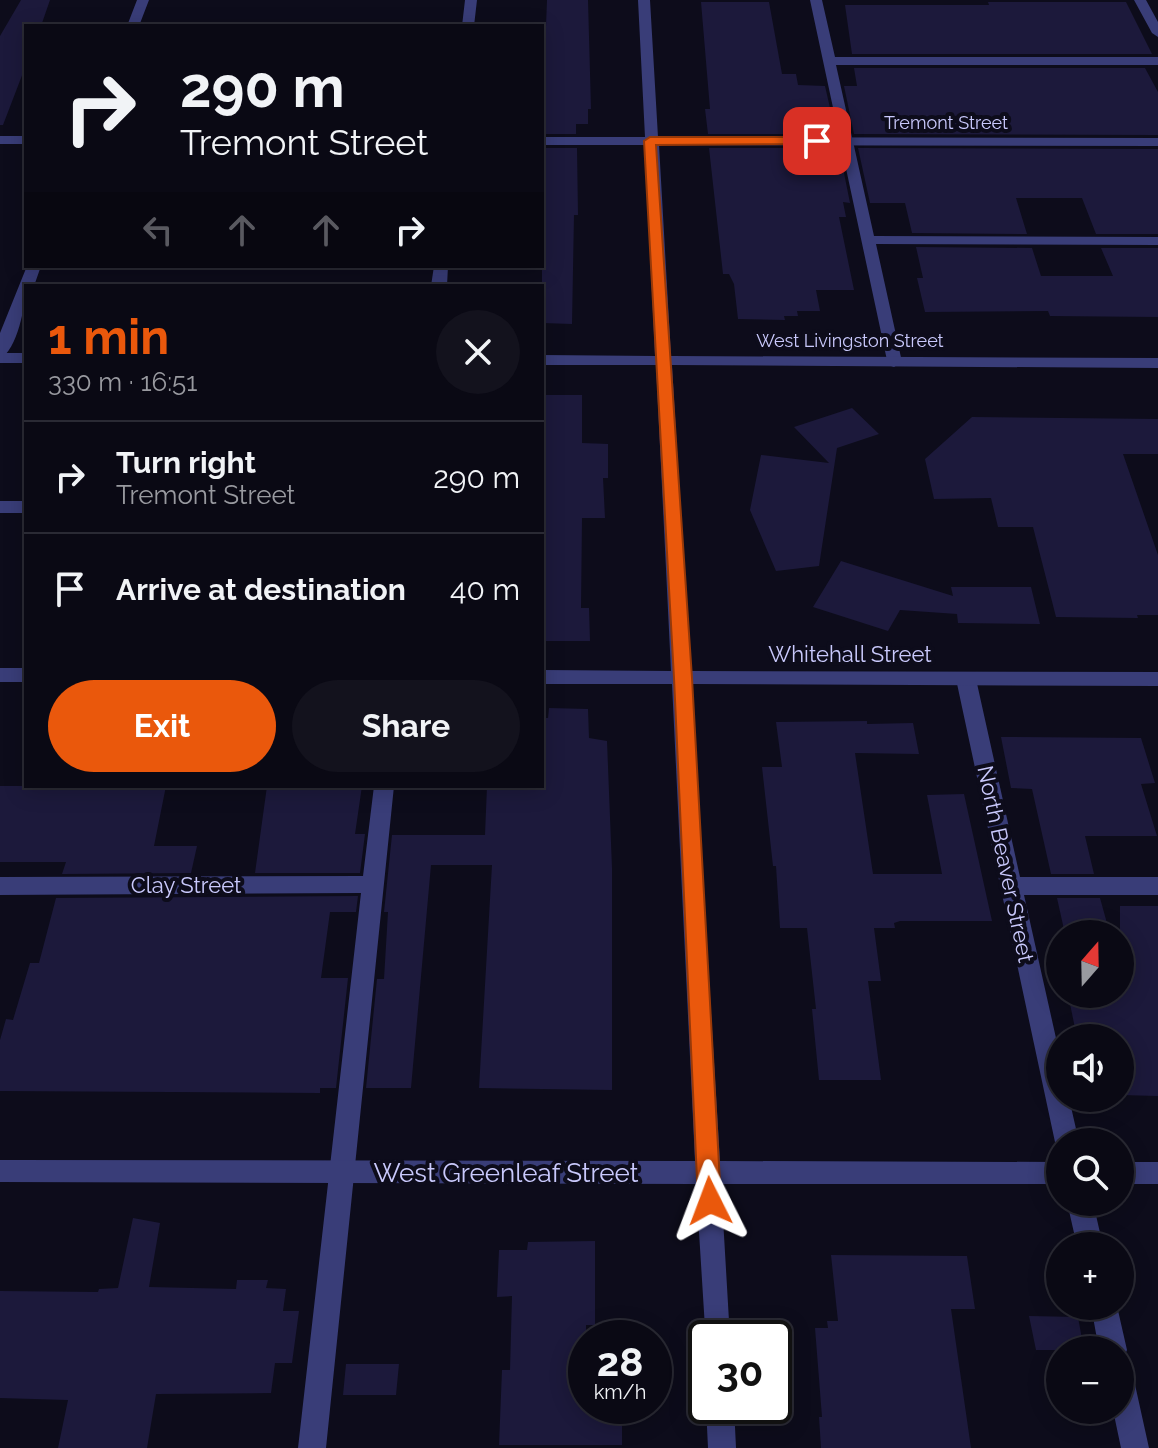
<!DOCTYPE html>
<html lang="en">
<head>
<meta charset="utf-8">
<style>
  :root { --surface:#0a0914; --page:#13121d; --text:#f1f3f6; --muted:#999aa0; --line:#2a2a34; --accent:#ea580c }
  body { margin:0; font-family:Raleway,sans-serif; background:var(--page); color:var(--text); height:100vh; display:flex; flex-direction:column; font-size:30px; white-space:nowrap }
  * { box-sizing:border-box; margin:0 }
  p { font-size:26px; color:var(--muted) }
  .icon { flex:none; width:44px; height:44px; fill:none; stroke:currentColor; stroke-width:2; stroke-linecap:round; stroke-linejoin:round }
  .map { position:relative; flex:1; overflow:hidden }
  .side { position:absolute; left:24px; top:284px; width:520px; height:504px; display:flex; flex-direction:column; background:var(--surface); border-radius:0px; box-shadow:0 4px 20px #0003,0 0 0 2px var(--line) }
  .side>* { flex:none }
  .hud { position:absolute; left:24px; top:24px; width:520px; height:244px; border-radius:0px; box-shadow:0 4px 20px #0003,0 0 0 2px var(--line); background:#0a0914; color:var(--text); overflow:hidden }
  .needle { width:52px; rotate:20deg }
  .fabs { position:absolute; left:1046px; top:920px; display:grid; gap:16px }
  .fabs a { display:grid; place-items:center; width:88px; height:88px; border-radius:50%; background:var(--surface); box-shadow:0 4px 20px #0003,0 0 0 2px var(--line); font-size:40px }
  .speed { position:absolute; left:568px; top:1320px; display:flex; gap:16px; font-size:40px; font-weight:700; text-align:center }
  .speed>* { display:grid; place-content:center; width:104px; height:104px; border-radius:50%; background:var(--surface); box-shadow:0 4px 20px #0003,0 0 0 2px var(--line); line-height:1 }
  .speed small { font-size:20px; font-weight:400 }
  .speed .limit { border:4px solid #111; border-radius:12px; background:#fff; color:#111 }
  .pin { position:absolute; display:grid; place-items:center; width:68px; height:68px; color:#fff; margin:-34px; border-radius:16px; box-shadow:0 4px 12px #0006 }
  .me { position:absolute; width:88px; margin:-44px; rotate:357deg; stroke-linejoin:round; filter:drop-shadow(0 0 6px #0008) }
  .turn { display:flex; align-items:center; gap:28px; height:168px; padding:0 24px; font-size:36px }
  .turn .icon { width:104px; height:104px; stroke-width:2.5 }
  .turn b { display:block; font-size:56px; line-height:68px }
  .lanes { display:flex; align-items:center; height:76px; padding:0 24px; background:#0003; justify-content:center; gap:40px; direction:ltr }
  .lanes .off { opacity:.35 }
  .round { display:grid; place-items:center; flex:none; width:84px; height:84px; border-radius:42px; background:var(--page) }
  .headline { display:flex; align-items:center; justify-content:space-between; height:136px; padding:0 24px }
  h1 { font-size:48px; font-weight:700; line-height:60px; color:var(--accent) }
  .cta { display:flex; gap:16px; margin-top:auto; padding:16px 24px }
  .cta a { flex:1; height:92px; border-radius:48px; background:var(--accent); color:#fff; font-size:32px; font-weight:700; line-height:92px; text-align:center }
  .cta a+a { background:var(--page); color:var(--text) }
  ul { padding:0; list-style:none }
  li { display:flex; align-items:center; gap:24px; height:112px; padding:0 24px; border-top:2px solid var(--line) }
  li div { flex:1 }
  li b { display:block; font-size:30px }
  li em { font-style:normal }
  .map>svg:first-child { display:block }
</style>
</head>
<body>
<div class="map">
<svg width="1158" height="1448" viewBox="0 0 1158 1448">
  <rect width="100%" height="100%" fill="#0d0c1b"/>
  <path fill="#1c193b" d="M21 0H50L41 26H26V65L3 125H0V36Z
    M547 0H588L591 109H588V124H576V134H542Z
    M701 2H769L782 74H796L798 85 825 86 836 134H708L705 109H710Z
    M988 2H1126L1152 54H852L845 5H989Z
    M854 68H1145L1158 92V135L854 134 844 86H857Z
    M542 148H577L578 215H574L572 324 542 323Z
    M709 148H839L850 203 843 202 846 217H839L854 290H816L820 311H797L798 316H784L785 320 738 319 734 284 729 274H723Z
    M858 148 1158 149V234H1096L1082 198H1016L1027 234 912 233 905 203H870Z
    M916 247 1032 248 1041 276H1113L1101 248H1158V317L1050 316 1048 311 925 312 917 278H923Z
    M542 395H582V443L608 444V478H603L605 518H582L581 608H589L590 641H542Z
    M852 408 879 434 837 448 819 566 776 571 750 510 761 455 829 463 794 427Z
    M972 417 1158 419V454H1123L1158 555V615H1137L1138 618 1056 617 1033 527H998L991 498 934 499 925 459Z
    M841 561 953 596 951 587H1031L1040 624 958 623 957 614 900 610 888 631 813 607Z
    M549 708 588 709 589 738 607 741 612 868V1090L479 1088 492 865H431L411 1088H366L377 979H384L388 912H384L392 835H485L487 786H542V718H548Z
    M867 721V724L913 723 919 754 855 753 873 874H942L927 795 964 794 992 921H900L894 923 895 928H874L881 981H868L881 1080H819L812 1009H816L807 928H780L776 866H773L762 767H782L776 722Z
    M1001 737 1141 738 1155 783 1141 784 1157 836H1085L1094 874H1051L1032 789 1011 788Z
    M0 786H166L154 846H197L191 873 62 874 66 862H0Z
    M267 786H362L355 834H365L360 873H255Z
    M358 896 356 912H330L321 978H348L336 1088H320V1093L0 1091V1040L6 1019 13 1020 30 963H39L56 898Z
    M1057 898H1100L1110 934H1065Z
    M1120 906H1158V1096L1120 1095V1038H1077L1068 994H1120Z
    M133 1218 160 1223 149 1287 236 1289 237 1280H268L266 1288 286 1289 283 1311H299L292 1363H275L271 1393 156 1394 147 1448H58L68 1400 0 1398V1291L98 1292 99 1289 118 1288Z
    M595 1241V1325H586V1406H622V1445H499L502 1370H510L512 1296 497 1297 499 1250H527L528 1242Z
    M831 1255 967 1256 975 1309H951L971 1448H821L819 1417H822L815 1328H828L827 1321H838Z
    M1029 1316 1078 1317 1084 1350H1036Z
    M346 1364H399L396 1395H343Z"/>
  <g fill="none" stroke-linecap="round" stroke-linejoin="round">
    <path fill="#393d78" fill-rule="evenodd" d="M137 0H149L139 26H127Z
      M465 0H477L474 26H462Z
      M810 0H822L835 57H1158V65H836L874 236 1158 237V245L876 244 902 362 894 367 888 365Z
      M1134 0H1146L1158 22V37L1152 33Z
      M27 266H41L34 286H26C26 303 17 352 0 358V333Z
      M434 266H448L447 286H431Z
      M0 501H26V513H0Z
      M966 672 976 679 1020 877H1158V895H1024L1060 1056V1098H1069L1079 1142H1060V1150L1055 1142 956 679Z
      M374 786H394L326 1448H298L361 893 0 895V877L363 876Z
      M1067 1202H1093L1103 1246H1077Z
      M1091 1306H1117L1127 1350 1123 1359 1120 1360V1350H1099Z
      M1120 1367 1130 1370 1134 1380 1149 1448H1121L1113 1410H1120Z"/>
    <path fill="#393d78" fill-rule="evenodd" d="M638 0H650L658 137 1158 138V146L659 145 671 356 1158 358V368L672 365 690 671 1158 672V686L691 684 720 1161 1060 1162V1184H721L730 1338H706V1344L696 1184 0 1182V1160L695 1161 672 684H542V670L671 671 656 365H542V355L655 356 645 145H542V137H645Z
      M0 136H26V144H0Z
      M0 353H26V363H0Z
      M0 668H26V682H0Z
      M1120 1162H1158V1184H1120Z
      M706 1406H734L736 1448H708Z"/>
  </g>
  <path fill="#ea580c" stroke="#983908" stroke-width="2" d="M650 137H817L824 141 817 144 656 145 692 678 721 1201 718 1208 710 1211 702 1208 698 1201 674 678 644 141Z"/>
  <g text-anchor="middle" stroke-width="8" stroke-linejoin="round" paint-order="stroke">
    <g font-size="18" fill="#c9c9fc" stroke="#0d0c1b">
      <text x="946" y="129">Tremont Street</text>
      <text x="850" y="347">West Livingston Street</text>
    </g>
    <g font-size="22" fill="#c9c9fc" stroke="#0d0c1b">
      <text x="850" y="662">Whitehall Street</text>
      <text transform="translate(1006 864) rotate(78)" y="8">North Beaver Street</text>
      <text x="186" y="893">Clay Street</text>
    </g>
    <g font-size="26" fill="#c9c9fc" stroke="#0d0c1b">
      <text x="506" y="1182">West Greenleaf Street</text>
    </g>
  </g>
</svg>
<div class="fabs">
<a><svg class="needle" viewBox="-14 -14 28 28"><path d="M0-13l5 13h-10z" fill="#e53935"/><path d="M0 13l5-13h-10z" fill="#999aa0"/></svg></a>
<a><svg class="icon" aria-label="sound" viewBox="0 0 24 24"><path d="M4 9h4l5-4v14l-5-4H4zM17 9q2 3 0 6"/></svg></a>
<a><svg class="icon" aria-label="search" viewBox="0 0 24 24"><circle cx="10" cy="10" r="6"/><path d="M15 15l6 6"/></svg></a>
<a>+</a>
<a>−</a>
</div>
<div class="speed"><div>28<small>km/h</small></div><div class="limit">30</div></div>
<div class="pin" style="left:817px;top:141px;background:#d93025"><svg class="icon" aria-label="arrive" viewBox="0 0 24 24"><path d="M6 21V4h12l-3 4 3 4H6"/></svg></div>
<svg class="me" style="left:710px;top:1201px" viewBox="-20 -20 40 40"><path d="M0-17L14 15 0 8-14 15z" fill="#ea580c" stroke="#fff" stroke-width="4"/></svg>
<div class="hud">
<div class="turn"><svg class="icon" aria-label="right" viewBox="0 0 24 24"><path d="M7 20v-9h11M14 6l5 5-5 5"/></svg><div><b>290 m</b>Tremont Street</div></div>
<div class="lanes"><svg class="icon off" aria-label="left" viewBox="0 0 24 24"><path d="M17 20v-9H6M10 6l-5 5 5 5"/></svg><svg class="icon off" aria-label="ahead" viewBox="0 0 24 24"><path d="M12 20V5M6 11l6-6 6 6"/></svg><svg class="icon off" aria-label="ahead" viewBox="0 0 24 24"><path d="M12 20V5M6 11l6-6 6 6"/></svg><svg class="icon" aria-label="right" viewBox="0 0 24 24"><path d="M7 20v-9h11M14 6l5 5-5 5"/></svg></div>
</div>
<section class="side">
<div class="headline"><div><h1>1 min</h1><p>330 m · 16:51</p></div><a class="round"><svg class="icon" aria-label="close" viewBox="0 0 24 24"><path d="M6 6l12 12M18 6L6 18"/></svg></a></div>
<ul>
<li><svg class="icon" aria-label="right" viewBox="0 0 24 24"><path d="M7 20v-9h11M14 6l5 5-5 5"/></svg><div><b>Turn right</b><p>Tremont Street</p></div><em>290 m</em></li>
<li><svg class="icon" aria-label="arrive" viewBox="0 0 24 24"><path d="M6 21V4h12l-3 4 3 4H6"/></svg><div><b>Arrive at destination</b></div><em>40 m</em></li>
</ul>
<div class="cta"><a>Exit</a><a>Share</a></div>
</section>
</div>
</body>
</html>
